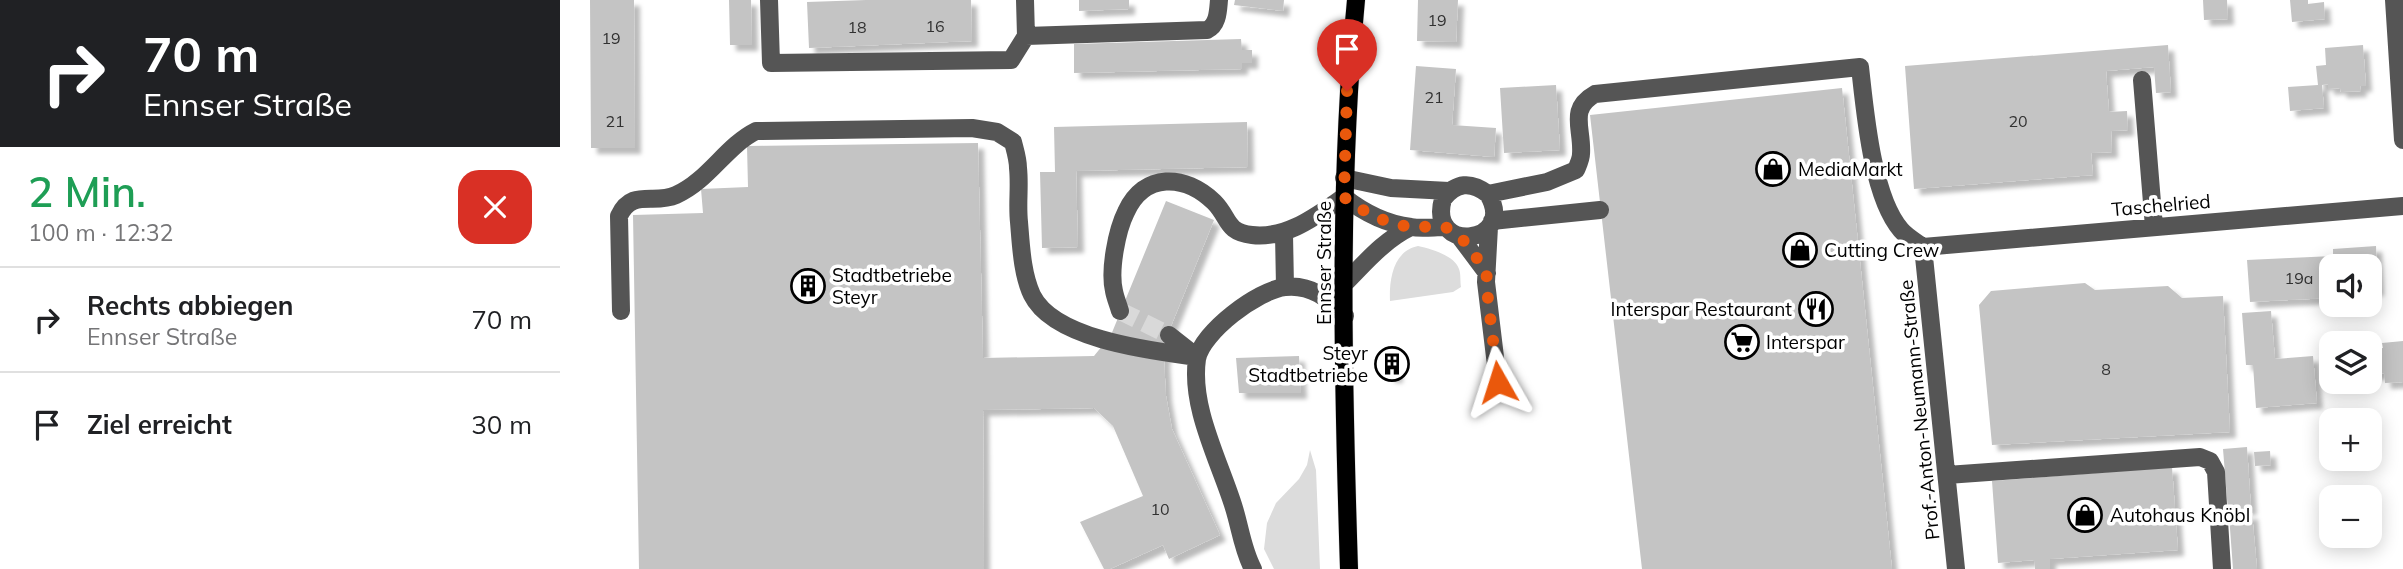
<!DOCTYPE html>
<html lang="de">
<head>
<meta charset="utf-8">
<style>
  :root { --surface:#fff; --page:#f2f2f2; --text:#202124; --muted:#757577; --line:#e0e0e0 }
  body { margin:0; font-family:Mulish,sans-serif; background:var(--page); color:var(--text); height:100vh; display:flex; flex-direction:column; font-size:26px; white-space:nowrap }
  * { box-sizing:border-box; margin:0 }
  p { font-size:23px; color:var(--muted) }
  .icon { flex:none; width:38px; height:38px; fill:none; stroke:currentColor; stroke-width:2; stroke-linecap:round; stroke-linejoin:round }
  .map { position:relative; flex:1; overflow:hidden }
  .panel { display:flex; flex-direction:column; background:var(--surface); width:560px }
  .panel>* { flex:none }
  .hud { background:#202124; color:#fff; overflow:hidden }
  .buttons { position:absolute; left:1759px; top:254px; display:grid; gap:14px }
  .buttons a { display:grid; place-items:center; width:63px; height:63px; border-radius:14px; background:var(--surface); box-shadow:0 4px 18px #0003; font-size:35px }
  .pin { position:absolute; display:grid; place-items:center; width:60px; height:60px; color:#fff; margin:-72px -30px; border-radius:50% 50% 50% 0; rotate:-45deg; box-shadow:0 0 7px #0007 }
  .pin .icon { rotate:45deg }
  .me { position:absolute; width:77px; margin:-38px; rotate:354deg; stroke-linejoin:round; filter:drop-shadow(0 0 5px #0008) }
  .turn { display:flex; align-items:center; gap:24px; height:147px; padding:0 28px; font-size:32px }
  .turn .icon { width:91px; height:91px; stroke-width:2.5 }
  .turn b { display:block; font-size:49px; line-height:60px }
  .round { display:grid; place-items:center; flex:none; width:74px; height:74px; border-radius:21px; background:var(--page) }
  .overview { display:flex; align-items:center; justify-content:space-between; height:119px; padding:0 28px }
  h1 { font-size:42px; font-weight:600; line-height:52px; color:#1e9e55 }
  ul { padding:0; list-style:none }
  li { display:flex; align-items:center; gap:21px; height:105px; padding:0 28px; border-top:2px solid var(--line) }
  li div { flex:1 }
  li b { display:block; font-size:26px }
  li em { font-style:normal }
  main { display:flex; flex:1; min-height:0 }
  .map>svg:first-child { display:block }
</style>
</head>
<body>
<main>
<section class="panel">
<div class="hud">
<div class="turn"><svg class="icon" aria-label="right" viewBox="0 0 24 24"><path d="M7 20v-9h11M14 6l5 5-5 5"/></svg><div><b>70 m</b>Ennser Straße</div></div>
</div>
<div class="overview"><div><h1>2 Min.</h1><p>100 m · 12:32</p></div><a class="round" style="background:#d93025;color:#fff"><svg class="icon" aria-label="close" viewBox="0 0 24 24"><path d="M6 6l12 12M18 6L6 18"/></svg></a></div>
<ul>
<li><svg class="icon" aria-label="right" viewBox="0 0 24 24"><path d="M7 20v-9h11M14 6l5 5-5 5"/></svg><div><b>Rechts abbiegen</b><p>Ennser Straße</p></div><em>70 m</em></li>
<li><svg class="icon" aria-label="arrive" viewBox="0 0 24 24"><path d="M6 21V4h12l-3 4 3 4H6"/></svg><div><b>Ziel erreicht</b></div><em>30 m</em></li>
</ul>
</section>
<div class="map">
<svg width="1843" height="569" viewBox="0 0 1843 569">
  <defs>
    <filter id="shadow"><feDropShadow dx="6" dy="6" stdDeviation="2" flood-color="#0004"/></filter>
  </defs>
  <rect width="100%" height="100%" fill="#fff"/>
  <path fill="#dcdcdc" d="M858 246C871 249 894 255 899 269 901 274 900 281 901 287L893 292 830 301C829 280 833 251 858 246Z
    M750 450 756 470 760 569H714L704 549 707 523 716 503 739 479 747 465Z"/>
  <path fill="#c4c4c4" filter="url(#shadow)" d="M30 0H74L75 148H31Z
    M169 0H191L192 45H170Z
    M306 0H411L412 41 249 48 247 2Z
    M519 0H569V9L519 11Z
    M675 0H724L723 11 674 5Z
    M858 0H898L896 42 857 41Z
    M1643 0H1667L1668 19 1644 20Z
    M1730 0H1748V4L1764 2 1765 19 1732 22Z
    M681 39 682 50H692V63H682V69L514 73V44Z
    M1608 45 1611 92 1596 93 1594 67 1546 71 1549 112 1567 111 1568 130 1551 131 1552 152 1531 153 1533 175 1354 189 1345 66Z
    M1803 45 1806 86H1800L1801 91 1781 92 1780 88 1768 89V84L1762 85 1764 108 1730 111 1728 87 1758 85 1756 66 1766 65 1765 48Z
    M856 66 896 69 892 125 936 128 934 157 850 150Z
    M996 85 1000 150 944 153 940 88Z
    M1282 88 1332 569H1082L1030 115Z
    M687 122 688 167 516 171 518 247 482 248 480 172H495L494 127Z
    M418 143 423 358 534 356 551 335 606 201 654 220 611 326 604 360 606 396 612 429 660 535 609 559 603 545 550 569H544L520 522 583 496 553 426 534 408 423 410 424 569H79L73 215 143 213 141 189 188 187 187 146Z
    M1816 246 1818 290H1810V266H1771V298L1690 302 1687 260 1773 256V249Z
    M1525 283 1535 290 1608 286 1622 298 1663 296 1670 432 1432 445 1419 305 1431 291Z
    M1711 311 1715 359 1753 356 1757 403 1696 408 1693 365H1686L1682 313Z
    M1843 341V382L1825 383 1824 373 1810 375V349L1823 348 1822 343Z
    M836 351 837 377H829L827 352Z
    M739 356 741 393H679L676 358Z
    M1687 447 1691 509 1668 511 1663 449Z
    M1710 451 1711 465 1695 466 1694 452Z
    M1612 467 1618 550 1490 559V569H1475L1474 560 1438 563 1432 481Z
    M1692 513 1697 569H1673L1669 515Z"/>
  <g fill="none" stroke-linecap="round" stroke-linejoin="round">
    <path stroke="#d9d9d9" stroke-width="18" stroke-dasharray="18 9" stroke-linecap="butt" d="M560 311 609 335"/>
    <g stroke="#dbdbdb" stroke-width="19">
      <path id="major" d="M789 569C783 379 778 189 796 0"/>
    </g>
    <path stroke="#555" stroke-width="18" d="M209 0 211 63 451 60 466 36
      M465 0 466 36
      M1834 0 1843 140
      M466 36 647 30C658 25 658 11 659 0
      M1582 80 1594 227
      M784 178 831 188 889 191
      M928 194C958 244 867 255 883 199 896 182 911 181 928 194L987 182 1016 170C1018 165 1021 159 1021 154 1023 129 1008 109 1035 94L1300 67C1305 111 1312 197 1341 230 1347 237 1356 242 1363 247
      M932 221 1040 210
      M929 227 926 282 938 382
      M724 234 725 287
      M900 237 927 273
      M1363 247 1843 206
      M1363 247 1396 569
      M785 283C805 263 824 240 851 227
      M61 311 59 216C72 188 94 205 116 195 148 181 166 146 196 131L412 128 437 132 453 142C455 150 458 159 458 168 460 186 457 204 459 222 461 245 462 274 472 295 494 340 593 351 637 357
      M560 311C558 304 555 297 554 291 549 270 557 230 566 212 584 172 625 174 654 202 670 218 665 232 692 235 727 239 756 216 784 197 803 212 827 224 851 227 862 229 874 227 885 227
      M609 335 637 357
      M1387 475 1640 457 1650 461 1656 472 1662 569
      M693 569C683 551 680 527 674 508 660 462 630 408 637 359 642 332 698 290 725 287 751 284 769 299 785 316"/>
    <use href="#major" stroke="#000" stroke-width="18"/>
  </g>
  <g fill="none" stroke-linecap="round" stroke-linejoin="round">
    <path stroke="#ea580c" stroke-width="12" stroke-dasharray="0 21.6" d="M787 91 784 197C803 212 830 226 854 227 864 228 878 224 887 228 905 236 916 258 927 273L926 282 938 382"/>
  </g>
  <defs>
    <g id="shop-ring" transform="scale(1.75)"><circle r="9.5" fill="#fff" stroke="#000" stroke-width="1.5"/><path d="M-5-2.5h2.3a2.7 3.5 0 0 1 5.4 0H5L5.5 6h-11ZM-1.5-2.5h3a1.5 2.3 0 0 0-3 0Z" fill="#000"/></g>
    <g id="building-ring" transform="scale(1.75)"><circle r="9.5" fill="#fff" stroke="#000" stroke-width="1.5"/><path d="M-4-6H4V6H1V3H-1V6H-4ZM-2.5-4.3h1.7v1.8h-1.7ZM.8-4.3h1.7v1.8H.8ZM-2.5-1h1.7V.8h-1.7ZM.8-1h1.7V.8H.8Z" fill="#000"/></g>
    <g id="restaurant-ring" transform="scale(1.75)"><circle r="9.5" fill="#fff" stroke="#000" stroke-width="1.5"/><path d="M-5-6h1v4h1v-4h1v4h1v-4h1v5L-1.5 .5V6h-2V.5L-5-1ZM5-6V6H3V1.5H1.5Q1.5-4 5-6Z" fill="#000"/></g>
    <g id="supermarket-ring" transform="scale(1.75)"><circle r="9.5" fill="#fff" stroke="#000" stroke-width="1.5"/><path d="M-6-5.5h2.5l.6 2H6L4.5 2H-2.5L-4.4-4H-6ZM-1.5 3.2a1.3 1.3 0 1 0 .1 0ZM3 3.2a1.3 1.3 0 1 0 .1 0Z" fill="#000"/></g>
  </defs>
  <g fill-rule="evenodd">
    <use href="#shop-ring" x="1213" y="169"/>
    <use href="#shop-ring" x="1240" y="250"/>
    <use href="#building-ring" x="248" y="286"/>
    <use href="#restaurant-ring" x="1256" y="309"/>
    <use href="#supermarket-ring" x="1182" y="342"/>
    <use href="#building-ring" x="832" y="364"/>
    <use href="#shop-ring" x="1525" y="515"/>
  </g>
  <g text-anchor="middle" stroke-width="7" stroke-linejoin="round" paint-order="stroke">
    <g font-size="16" fill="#313131">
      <text x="877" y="26">19</text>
      <text x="375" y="32">16</text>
      <text x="297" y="33">18</text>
      <text x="51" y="44">19</text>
      <text x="874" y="103">21</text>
      <text x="55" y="127">21</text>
      <text x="1458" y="127">20</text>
      <text x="1739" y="284">19a</text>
      <text x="1546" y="375">8</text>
      <text x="600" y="515">10</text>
    </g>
    <g font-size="19" fill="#000" stroke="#fff" text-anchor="start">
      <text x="1238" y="176">MediaMarkt</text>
      <text x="1264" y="257">Cutting Crew</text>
      <text x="272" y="282">Stadtbetriebe<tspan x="272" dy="22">Steyr</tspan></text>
      <text x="1232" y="316" text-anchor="end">Interspar Restaurant</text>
      <text x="1206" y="349">Interspar</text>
      <text x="808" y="360" text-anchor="end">Steyr<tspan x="808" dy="22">Stadtbetriebe</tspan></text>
      <text x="1550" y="522">Autohaus Knöbl</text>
    </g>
    <g font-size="19" fill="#000" stroke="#fff">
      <text transform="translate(1601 205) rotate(-5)" y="7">Taschelried</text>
      <text transform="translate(764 263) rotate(-90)" y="7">Ennser Straße</text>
      <text transform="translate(1359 410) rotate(-96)" y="7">Prof.-Anton-Neumann-Straße</text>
    </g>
  </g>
</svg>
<div class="buttons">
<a><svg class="icon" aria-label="sound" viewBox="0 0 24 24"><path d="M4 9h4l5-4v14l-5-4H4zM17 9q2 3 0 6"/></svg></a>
<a><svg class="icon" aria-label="layers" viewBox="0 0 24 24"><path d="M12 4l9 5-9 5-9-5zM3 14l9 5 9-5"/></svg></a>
<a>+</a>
<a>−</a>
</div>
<div class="pin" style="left:787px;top:91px;background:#d93025"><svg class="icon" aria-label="arrive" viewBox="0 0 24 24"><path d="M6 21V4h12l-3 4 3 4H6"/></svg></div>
<svg class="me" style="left:938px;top:382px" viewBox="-20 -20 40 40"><path d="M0-17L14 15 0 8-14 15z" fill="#ea580c" stroke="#fff" stroke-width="4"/></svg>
</div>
</main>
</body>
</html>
